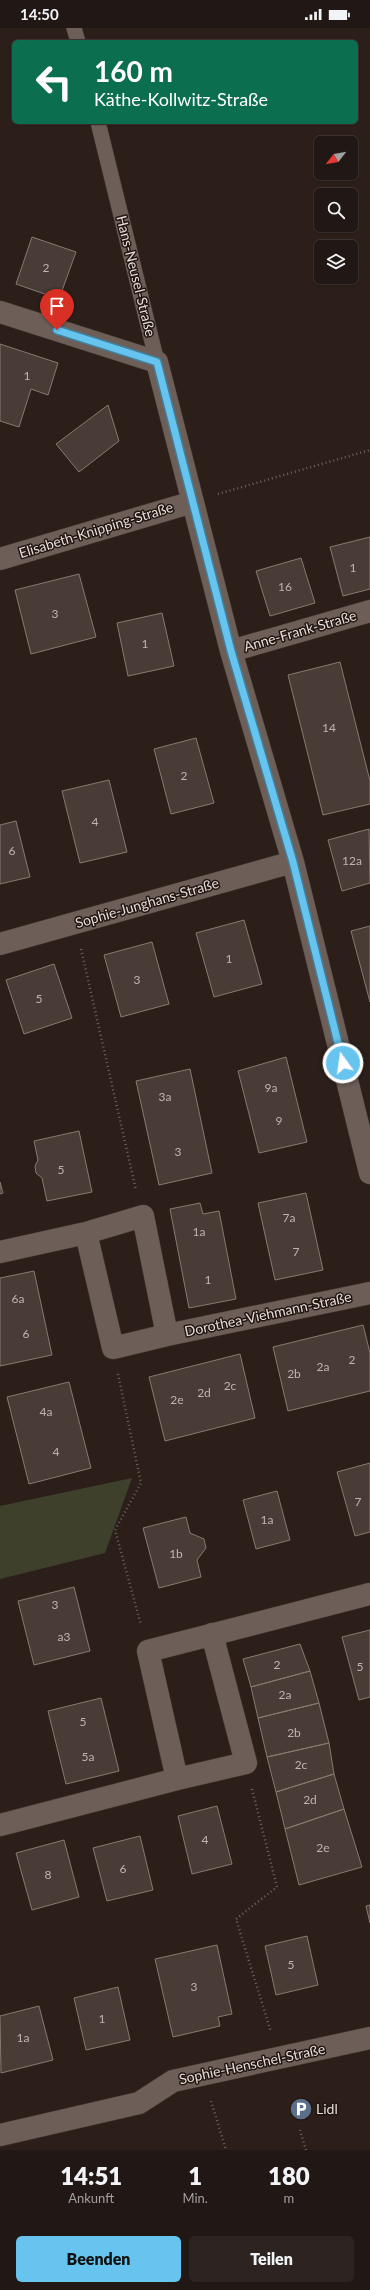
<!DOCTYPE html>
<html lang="de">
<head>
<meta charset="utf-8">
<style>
  :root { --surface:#211714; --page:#2d2422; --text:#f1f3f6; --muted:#a29fa0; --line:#3e3634; --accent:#66c4ef }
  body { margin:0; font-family:Lato,sans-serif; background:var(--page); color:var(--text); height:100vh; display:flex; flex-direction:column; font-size:15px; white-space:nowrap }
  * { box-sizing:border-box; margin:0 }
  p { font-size:13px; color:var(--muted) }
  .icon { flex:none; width:22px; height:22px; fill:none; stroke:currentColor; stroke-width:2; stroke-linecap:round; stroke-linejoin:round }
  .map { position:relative; height:2122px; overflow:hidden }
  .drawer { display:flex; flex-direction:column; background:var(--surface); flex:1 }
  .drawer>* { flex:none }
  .hud { position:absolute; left:12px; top:12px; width:346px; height:84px; border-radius:6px; box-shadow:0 1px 3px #0004,0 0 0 1px var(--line); background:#0b6e4f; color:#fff; overflow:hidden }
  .needle { width:26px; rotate:239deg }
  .buttons { position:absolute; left:314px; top:108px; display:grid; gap:8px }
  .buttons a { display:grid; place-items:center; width:44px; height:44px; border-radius:6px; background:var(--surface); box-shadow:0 1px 3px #0004,0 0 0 1px var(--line); font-size:20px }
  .pin { position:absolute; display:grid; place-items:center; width:34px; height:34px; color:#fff; margin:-41px -17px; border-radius:50% 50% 50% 0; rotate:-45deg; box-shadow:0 0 4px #0007 }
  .pin .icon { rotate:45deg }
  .me { position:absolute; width:44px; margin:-22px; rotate:346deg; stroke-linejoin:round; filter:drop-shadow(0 0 3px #0008) }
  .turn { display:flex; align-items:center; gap:14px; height:84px; padding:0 16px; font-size:18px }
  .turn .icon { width:52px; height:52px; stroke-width:2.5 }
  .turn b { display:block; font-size:28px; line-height:34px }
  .eta { display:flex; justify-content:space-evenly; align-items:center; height:68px; text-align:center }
  .eta b { font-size:24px; font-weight:800; line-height:28px }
  .primary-button { display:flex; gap:8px; margin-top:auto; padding:8px 16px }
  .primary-button a { flex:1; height:46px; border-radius:6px; background:var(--accent); color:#111; font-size:16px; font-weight:800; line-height:46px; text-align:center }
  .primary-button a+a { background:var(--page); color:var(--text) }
  .status { display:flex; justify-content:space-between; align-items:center; height:28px; padding:0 20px; background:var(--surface); direction:ltr }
  .status svg { height:11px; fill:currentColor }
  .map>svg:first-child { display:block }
</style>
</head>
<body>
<div class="status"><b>14:50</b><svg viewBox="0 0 49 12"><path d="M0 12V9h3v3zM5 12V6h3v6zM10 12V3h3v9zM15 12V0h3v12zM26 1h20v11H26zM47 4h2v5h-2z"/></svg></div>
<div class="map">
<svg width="370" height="2122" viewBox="0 0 370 2122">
  <rect width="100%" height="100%" fill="#2c1f1a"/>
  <path fill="#3e402c" d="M132 1450 105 1525 0 1551V1478Z"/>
  <path fill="#493b36" stroke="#887972" d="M32 209 76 224 59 271 16 256Z
    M0 316 58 335 48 367 31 361 19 399 0 393Z
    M108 377 119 413 79 444 56 416Z
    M370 509V561L343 568 330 519Z
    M301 530 315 575 270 588 256 543Z
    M79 546 96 609 31 626 15 562Z
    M162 585 174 638 128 648 117 595Z
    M340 634 370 753V776L323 787 288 647Z
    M196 710 214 775 171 786 154 721Z
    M109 752 127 824 80 835 62 763Z
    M16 793 30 849 0 856V797Z
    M369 801 370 855 342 863 328 812Z
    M244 892 262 956 214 969 196 905Z
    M370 898V974L351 903Z
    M152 914 169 976 121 989 104 927Z
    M54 936 72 990 24 1006 6 952Z
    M286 1029 307 1114 259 1125 238 1043Z
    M190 1041 212 1145 159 1157 136 1053Z
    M79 1103 92 1164 47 1173 42 1150 36 1145 35 1138 38 1132 34 1113Z
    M0 1154 3 1165 0 1166Z
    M306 1165 323 1242 275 1252 258 1175Z
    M200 1175 203 1186 219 1183 236 1271 189 1280 170 1181Z
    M34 1243 52 1327 0 1338V1250Z
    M363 1297 370 1325V1363L288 1383 273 1319Z
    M240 1326 255 1390 165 1413 149 1349Z
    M69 1354 91 1440 29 1456 7 1369Z
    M370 1435V1504L355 1508 337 1444Z
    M277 1463 290 1512 256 1521 243 1472Z
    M186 1489 190 1505 204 1511 206 1520 197 1532 201 1549 159 1560 143 1500Z
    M74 1559 90 1623 34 1637 18 1573Z
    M370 1602V1669L359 1672 342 1609Z
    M300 1616 310 1643 251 1659 243 1631Z
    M310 1643 319 1675 258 1690 251 1659Z
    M101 1670 119 1743 66 1756 48 1683Z
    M319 1675 329 1715 267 1729 258 1690Z
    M329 1715 334 1746 276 1764 267 1729Z
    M334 1746 344 1781 285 1801 276 1764Z
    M217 1778 232 1836 192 1846 178 1788Z
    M344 1781 362 1839 299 1857 285 1801Z
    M140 1808 153 1862 107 1873 93 1820Z
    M64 1812 79 1869 32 1882 16 1825Z
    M370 1877V1895L366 1878Z
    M307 1908 318 1957 276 1967 265 1918Z
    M217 1917 232 1986 218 1989 220 1998 173 2009 155 1931Z
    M118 1959 130 2012 86 2022 74 1970Z
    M39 1978 53 2032 1 2045 0 1988Z"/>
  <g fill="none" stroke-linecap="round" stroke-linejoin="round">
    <g stroke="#463c38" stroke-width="16">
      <path id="lane" d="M74 0 78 14
        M98 94 157 334"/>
    </g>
    <g stroke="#463c38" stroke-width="23">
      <path id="street" d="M0 284 157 334 231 623 293 834 370 1145
        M0 531 193 474
        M231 623 370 583
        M0 916 293 834
        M86 1205 143 1188 167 1307
        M0 1224 86 1205 113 1320 167 1307 370 1265
        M177 1751 246 1735 212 1606
        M0 1797 177 1751 148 1623 370 1566
        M0 2107 139 2075 173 2053 370 2010"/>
    </g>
    <path stroke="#6f635f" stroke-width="2.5" stroke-dasharray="1 3" stroke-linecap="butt" d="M218 466 370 422
      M81 921 136 1162
      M118 1346 141 1455 115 1502 141 1597
      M252 1761 277 1859 236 1891 271 2004
      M211 2073 226 2122
      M300 2102 306 2122"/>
    <use href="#lane" stroke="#6d5e58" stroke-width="15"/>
    <use href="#street" stroke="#6d5e58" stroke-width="22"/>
  </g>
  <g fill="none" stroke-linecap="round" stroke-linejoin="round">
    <g stroke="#427f9b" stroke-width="10">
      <path id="route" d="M57 302 157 334 231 623 293 834 343 1035"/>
    </g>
    <use href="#route" stroke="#66c4ef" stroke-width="7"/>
  </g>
  <defs>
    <g id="parking-disc" transform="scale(1.15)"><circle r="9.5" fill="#5c6f8a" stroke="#221611"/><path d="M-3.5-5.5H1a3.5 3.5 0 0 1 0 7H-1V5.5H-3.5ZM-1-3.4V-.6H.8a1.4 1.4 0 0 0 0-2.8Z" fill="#fff"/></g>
  </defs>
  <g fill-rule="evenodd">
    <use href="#parking-disc" x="301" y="2081"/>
  </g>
  <g text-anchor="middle" stroke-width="3" stroke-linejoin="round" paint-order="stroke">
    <g font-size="12" fill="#bfb4b1">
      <text x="46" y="244">2</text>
      <text x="27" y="352">1</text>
      <text x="353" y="544">1</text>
      <text x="285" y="563">16</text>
      <text x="55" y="590">3</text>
      <text x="145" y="620">1</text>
      <text x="329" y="704">14</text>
      <text x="184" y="752">2</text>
      <text x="95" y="798">4</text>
      <text x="12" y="827">6</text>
      <text x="352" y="837">12a</text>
      <text x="229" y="935">1</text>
      <text x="137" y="956">3</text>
      <text x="39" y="975">5</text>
      <text x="271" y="1064">9a</text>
      <text x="165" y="1073">3a</text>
      <text x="279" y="1097">9</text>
      <text x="178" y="1128">3</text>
      <text x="61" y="1146">5</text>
      <text x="289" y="1194">7a</text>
      <text x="199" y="1208">1a</text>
      <text x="296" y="1228">7</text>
      <text x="208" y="1256">1</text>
      <text x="18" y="1275">6a</text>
      <text x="26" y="1310">6</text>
      <text x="352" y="1336">2</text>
      <text x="323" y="1343">2a</text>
      <text x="294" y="1350">2b</text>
      <text x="230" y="1362">2c</text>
      <text x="204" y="1369">2d</text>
      <text x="177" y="1376">2e</text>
      <text x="46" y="1388">4a</text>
      <text x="56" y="1428">4</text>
      <text x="358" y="1478">7</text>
      <text x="267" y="1496">1a</text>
      <text x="176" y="1530">1b</text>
      <text x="55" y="1581">3</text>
      <text x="64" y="1613">a3</text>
      <text x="277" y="1641">2</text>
      <text x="360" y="1643">5</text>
      <text x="285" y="1671">2a</text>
      <text x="83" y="1698">5</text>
      <text x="294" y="1709">2b</text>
      <text x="88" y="1733">5a</text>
      <text x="301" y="1741">2c</text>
      <text x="310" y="1776">2d</text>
      <text x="205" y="1816">4</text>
      <text x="323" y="1824">2e</text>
      <text x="123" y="1845">6</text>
      <text x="48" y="1851">8</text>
      <text x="291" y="1941">5</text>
      <text x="194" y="1963">3</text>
      <text x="102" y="1995">1</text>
      <text x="23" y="2014">1a</text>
    </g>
    <g font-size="14" fill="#e6ddda" stroke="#221611">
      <text transform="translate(136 248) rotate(76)" y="5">Hans-Neusel-Straße</text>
      <text transform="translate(96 502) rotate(-17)" y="5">Elisabeth-Knipping-Straße</text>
      <text transform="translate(300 603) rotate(-16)" y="5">Anne-Frank-Straße</text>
      <text transform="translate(147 875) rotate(-16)" y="5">Sophie-Junghans-Straße</text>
      <text transform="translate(268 1286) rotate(-12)" y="5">Dorothea-Viehmann-Straße</text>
      <text transform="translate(252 2036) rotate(-12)" y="5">Sophie-Henschel-Straße</text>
    </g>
    <g font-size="14" fill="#e6ddda" stroke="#221611" text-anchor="start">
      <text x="316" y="2086">Lidl</text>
    </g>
  </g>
</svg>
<div class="buttons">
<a><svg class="needle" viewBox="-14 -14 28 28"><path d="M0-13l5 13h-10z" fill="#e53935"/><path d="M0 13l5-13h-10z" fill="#a29fa0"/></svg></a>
<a><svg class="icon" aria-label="search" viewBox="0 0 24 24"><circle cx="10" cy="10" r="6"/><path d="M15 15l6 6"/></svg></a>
<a><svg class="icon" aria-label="layers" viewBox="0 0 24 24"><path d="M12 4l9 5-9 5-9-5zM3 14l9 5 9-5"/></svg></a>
</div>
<div class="pin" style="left:57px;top:302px;background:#d93025"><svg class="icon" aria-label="arrive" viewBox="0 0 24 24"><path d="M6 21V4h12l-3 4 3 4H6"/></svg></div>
<svg class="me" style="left:343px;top:1035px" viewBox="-20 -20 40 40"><circle r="17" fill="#66c4ef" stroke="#fff" stroke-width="3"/><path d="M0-11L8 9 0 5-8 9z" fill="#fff"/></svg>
<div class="hud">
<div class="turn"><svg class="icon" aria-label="left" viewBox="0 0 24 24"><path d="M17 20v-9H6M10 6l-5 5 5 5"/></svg><div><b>160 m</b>Käthe-Kollwitz-Straße</div></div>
</div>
</div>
<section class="drawer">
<div class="eta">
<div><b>14:51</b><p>Ankunft</p></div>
<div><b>1</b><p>Min.</p></div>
<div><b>180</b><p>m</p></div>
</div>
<div class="primary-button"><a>Beenden</a><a>Teilen</a></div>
</section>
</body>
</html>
